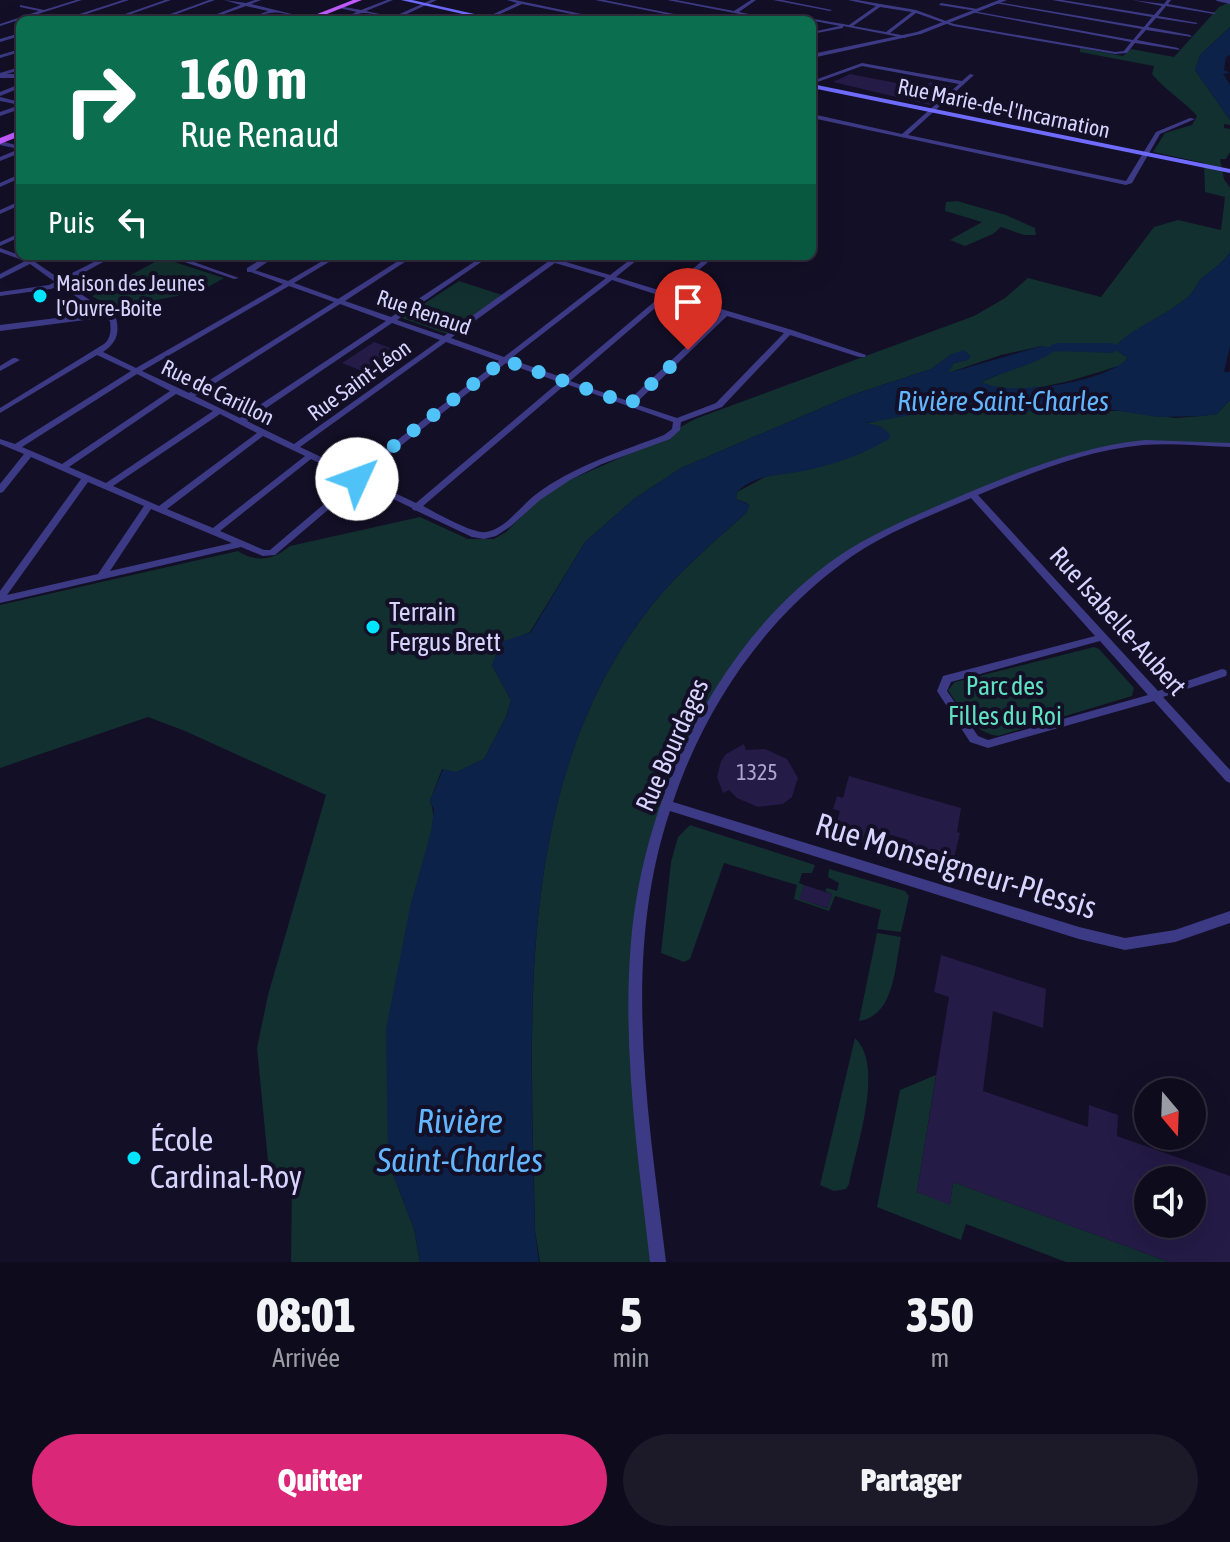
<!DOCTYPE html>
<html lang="fr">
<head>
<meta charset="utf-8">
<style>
  :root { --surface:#0e0b1c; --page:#1c1929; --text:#f1f3f6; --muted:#9b9ba3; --line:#2e2b3b; --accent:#db2777 }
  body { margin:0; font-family:"Asap Condensed",sans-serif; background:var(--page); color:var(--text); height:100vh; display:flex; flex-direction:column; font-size:30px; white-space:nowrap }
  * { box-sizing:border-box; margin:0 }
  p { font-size:26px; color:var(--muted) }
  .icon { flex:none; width:44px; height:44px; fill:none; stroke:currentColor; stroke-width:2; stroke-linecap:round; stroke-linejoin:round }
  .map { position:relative; height:1262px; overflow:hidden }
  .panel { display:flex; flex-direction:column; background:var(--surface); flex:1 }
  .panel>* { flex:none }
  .top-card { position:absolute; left:16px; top:16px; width:800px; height:244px; border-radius:12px; box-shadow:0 8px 32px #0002,0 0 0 2px var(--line); background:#0b6e4f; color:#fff; overflow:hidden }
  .needle { width:52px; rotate:161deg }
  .tools { position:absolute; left:1134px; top:1078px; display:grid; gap:16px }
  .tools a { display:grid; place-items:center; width:72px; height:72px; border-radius:50%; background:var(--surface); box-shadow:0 8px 32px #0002,0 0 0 2px var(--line); font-size:40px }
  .pin { position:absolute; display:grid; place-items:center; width:68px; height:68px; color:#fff; margin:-82px -34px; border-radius:50% 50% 50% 0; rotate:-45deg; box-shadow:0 0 8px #0007 }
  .pin .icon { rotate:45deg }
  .me { position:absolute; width:88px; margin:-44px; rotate:47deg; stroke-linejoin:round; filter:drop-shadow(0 0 6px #0008) }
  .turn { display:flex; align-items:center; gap:28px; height:168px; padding:0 32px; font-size:36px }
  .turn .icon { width:104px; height:104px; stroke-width:2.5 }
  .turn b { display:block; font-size:56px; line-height:68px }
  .then { display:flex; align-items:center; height:76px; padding:0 32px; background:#0003; gap:16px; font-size:30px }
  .eta { display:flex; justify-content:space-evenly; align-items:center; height:136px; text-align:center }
  .eta b { font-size:48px; font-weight:800; line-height:56px }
  .primary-button { display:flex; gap:16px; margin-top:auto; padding:16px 32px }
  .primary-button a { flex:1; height:92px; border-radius:48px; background:var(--accent); color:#fff; font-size:32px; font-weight:800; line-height:92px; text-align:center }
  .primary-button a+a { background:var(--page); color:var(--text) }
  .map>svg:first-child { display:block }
</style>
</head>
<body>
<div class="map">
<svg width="1230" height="1262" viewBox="0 0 1230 1262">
  <rect width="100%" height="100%" fill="#130f26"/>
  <path fill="#12302f" d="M1230 2V27L1200 55 1195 70 1230 120V125L1224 124V128L1230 129V152L1226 159H1220L1224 179 1230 188V252C1223 263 1212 270 1202 278 1196 284 1195 292 1187 298 1163 317 1135 327 1113 348L1128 358 1121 365C1084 377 1016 401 981 382L1025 364 1042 346 1001 355 948 373 946 370 954 363 967 360 952 354 931 369 852 395 681 468 634 499 585 542 530 632 520 636 492 665 511 700 506 717 484 759 455 773 442 769 430 801C442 827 417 878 411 905 408 917 407 930 405 942L388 1161 414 1229 420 1262H291L292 1179 270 1182 257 1048 268 995 326 795 185 731 148 717 0 768V605L238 551C256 563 274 560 290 546L420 517 468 539H494L506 532 542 496 565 482 645 447 695 419 974 316 1005 298 1028 278 1101 297 1154 227 1178 220 1221 230 1225 197 1205 192 1204 163 1153 152 1165 133 1192 125 1197 116C1183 100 1166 91 1152 74L1154 66 1080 52V48L1123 56 1131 49 1174 57 1219 7Z
    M957 201 1006 215 1035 228 1036 235H1024L1001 227 993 234 965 246 950 240 982 222 945 211 946 202Z
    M162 258 224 278 201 291 113 309 92 296Z
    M459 281 502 295 447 334 402 318Z
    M1230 400V445L1156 443 1115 447 1057 463 973 495 886 532 836 563 790 602 711 705 674 785 651 858 636 1000 658 1262H540L535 1230C531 1019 512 782 652 605 679 571 715 541 747 512V503L736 499 737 492 767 476 826 465 864 424 891 417 922 413 1060 410 1122 411 1175 418 1202 416 1217 414Z
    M1094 647 1099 649 1134 688 1132 696 998 736C971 731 962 711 948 690L955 682Z
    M690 825 815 865 812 873H802L799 883 804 885 800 899 827 908 832 894 825 891 827 888 837 891 839 883 828 877 829 869 905 891 909 896 901 932 877 929 881 910 835 896 829 911 794 899 797 885 724 863 690 959 684 962 661 953 671 862 678 837Z
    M877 933 901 937C895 965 895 1016 859 1021Z
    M855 1038C885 1066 856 1147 849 1184L846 1189 834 1191 820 1185Z
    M936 1075 917 1192 950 1204 953 1182 1169 1262H1066L966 1224 961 1240 877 1207 900 1090Z"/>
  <path fill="#0c2248" d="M1230 27V55L1226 57 1224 70 1230 73 1223 74 1230 85V120L1195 70 1200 55Z
    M1230 252V346L1224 372H1230V400L1217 414 1202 416 1157 417 1114 410 922 413 866 423 880 426 890 434V438C867 453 835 464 808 470 783 476 756 473 737 492L736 499 750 505 747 512C715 541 679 571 652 605 513 781 530 1020 535 1230L539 1262H420L414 1229 388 1161 386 1029 410 907 431 831 434 810 430 801 443 769 456 772 484 759 506 717 511 700 492 665 501 642 531 632 585 542 634 499 681 468 852 395 931 369 952 354 964 350 971 356 968 360 954 363 948 373 1042 346 1057 348C1048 361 999 373 981 382 1010 397 1105 383 1128 358L1113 348C1134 327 1163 317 1187 298 1194 292 1196 284 1202 278 1212 270 1223 263 1230 252Z"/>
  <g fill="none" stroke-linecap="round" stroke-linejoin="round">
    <path fill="#0c2248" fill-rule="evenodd" d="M1057 343H1112L1120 348 1112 353 1051 351V345Z"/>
  </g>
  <path fill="#241b47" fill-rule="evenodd" d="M850 74 922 88 930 82 951 86 930 105 833 82Z
    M374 342 409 355 377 377 342 363Z
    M744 744 746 750 765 749 787 759 798 778 792 797 783 804 758 807 737 798 729 790 723 793 717 777 721 761 726 754Z
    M849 776 961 808 957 832 960 833 952 866 905 855 908 840 888 834 885 847 879 844 878 847 843 837 845 831 835 828 840 811 833 809 837 796 843 798Z
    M804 885 832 894 828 908 799 899Z
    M941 955 1046 989 1043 1028 993 1011 983 1091 1088 1127 1089 1105 1118 1115 1117 1136 1230 1176V1262H1169L953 1182 950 1205 917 1192 949 997 934 992ZM1148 1180H1192V1224H1148Z"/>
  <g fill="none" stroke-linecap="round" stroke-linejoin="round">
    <path fill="#3d3a85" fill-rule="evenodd" d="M76 0H82L0 26V24L39 11 20 7V5L44 10Z
      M123 0H129L68 20H61Z
      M165 0H171L114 20H108Z
      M209 0H215L160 20H154Z
      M224 0 246 3 255 0H261L251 4 316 20C302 20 283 10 270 13 261 14 254 20 245 20L268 11 246 6 207 20H201L241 5Z
      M387 0H393L366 11 393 17 431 0H437L398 18 404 20C390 20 377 13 364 13 355 13 347 20 338 20L357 12 339 8V6L361 10Z
      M507 0H515L610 20H601L522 4 487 20H481L517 3Z
      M595 0H604L704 20H695Z
      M667 0H676L734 11 751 0H756L739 12 779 20H770Z
      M773 0H782L832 10 830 11Z
      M848 0H857L916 10 954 24 1115 52 1124 51 1131 42 971 12 973 11 1133 40 1142 29 995 3 997 2 1144 27 1152 17 1052 0H1062L1154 15 1162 6 1132 0 1164 4 1167 0H1171L1168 4 1216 13 1214 14 1166 6 1158 16 1198 23 1196 24 1156 18 1148 27 1190 35 1192 37 1146 30 1137 40 1178 48 1180 50 1135 43 1127 53 1115 54 953 26 916 13 890 33 907 36 905 38 843 26V28L812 34V32L840 26 814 21V19L849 25 876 6ZM880 7 912 12 886 32 853 26Z
      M941 3 977 9 979 10 977 11 939 5Z
      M20 33V36L0 42V39Z
      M20 49V52L0 58V55Z
      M862 63 962 81 970 74 974 75 908 135 1126 181 1156 132 1190 118 1195 119 1160 134 1132 183 1126 185 812 118V114L902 134 959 84 862 66 812 84V81Z
      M20 67V70L0 76V73Z
      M20 84V88L0 96V92Z
      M0 97 20 102V109L0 116V112L20 105 0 101Z
      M0 141 20 146V153L0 161V157L19 149 0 145Z
      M20 174V178L0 187V183Z
      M20 201V205L0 214V210Z
      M20 233V237L0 246V242Z
      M0 248 30 259 36 256H44L35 262 60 279 106 256H114L65 283 116 318C120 334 116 343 103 352L136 368 283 284 248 271V269H252L288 281 331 256H339L294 283 338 299 406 256H414L345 301 391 317 483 256H490L397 320 444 336 549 261 537 256 553 258 556 256H562L559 260 610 275 635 256H642L616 277 665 292 708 256H715L671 294 792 330 866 355 865 357H859L790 335 722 407 681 422 680 430 670 439 602 464 570 480 540 500 511 526 496 536 484 539 472 537 417 511 413 510 412 508 358 482 356 486 275 555 263 556 241 547 0 603V591L81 479 31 457 3 492 0 493V484L24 454 0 444V439L15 444 131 371 97 355 0 413V408L104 344C111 338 111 330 110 321L60 285 51 289 0 296V292L49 285 55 282 30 264 0 279V274L25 261 0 252ZM555 263 606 278 504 357 451 338ZM612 280 661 296 564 378 510 359ZM289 286 334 302 189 393 142 371ZM668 297 721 314 628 401 570 381ZM340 304 386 321 240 418 195 396ZM727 316 784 333 716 403 677 418 635 404ZM392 323 440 340 294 444 247 421ZM446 342 499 361 355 473 300 447ZM506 363 559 382 416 503 361 477ZM137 374 170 391 62 464 22 447ZM566 384 673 422 672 429 664 435C620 452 573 466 535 495 520 507 505 529 486 532 473 534 436 513 423 506ZM176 394 213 411 106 483 69 467ZM220 414 257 433 159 506 113 486ZM263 436 305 456 213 528 167 509ZM311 459 352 479 350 482 270 550H264L220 531ZM88 482 144 506 98 574 7 595ZM151 509 232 543 110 571Z
      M167 256H177L239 278 234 279Z
      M13 358H16L20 360 0 371V366Z
      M1145 440 1230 443V447C1201 446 1172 443 1143 445 1086 450 1031 473 978 495L1158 691 1222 669 1226 670 1227 673 1226 676 1163 697 1230 770V783L1226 781 1154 701 988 748 970 742 937 691 943 676 1095 636 971 498C927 517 879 535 840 565 762 623 704 709 673 802L1079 927 1125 938 1175 930 1230 911V923L1175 942 1125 950 1079 939 670 811C621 957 648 1112 666 1262H650C638 1157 622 1048 631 942 643 800 716 642 836 558 869 535 907 519 944 503 1008 476 1075 447 1145 440ZM1100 641 1148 695 988 740 978 736 947 691 951 682Z"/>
    <path fill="#3d3a85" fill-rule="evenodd" d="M999 0H1007L921 34 812 58V54L917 32Z
      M1216 0H1230V4L1217 1Z
      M0 74H20V78H0Z
      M267 256H276L253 272H247V268Z
      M105 312 109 315 108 317 0 331V325Z"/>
    <path fill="#6f6bff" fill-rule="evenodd" d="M401 0H412L501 20H489Z
      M812 84 1230 169V173L812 88Z"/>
    <path fill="#c25bff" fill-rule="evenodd" d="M353 0H362L312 20H302Z
      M20 130V136L0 144V138Z"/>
  </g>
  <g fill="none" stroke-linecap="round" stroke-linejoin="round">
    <path stroke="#4fc3f7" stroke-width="14" stroke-dasharray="0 25.2" d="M357 479 359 473 504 360 630 404 688 350"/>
  </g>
  <g fill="#00e5ff" stroke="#130f26" stroke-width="3">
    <circle cx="40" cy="296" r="8"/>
    <circle cx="373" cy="627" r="8"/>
    <circle cx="134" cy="1158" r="8"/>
  </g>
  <g text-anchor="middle" stroke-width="8" stroke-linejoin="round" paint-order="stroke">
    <g font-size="22" fill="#d9d4ff" stroke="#130f26">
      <text transform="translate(1004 108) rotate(12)" y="8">Rue Marie-de-l'Incarnation</text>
      <text transform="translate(424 312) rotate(19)" y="8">Rue Renaud</text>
      <text transform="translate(359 380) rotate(-36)" y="8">Rue Saint-Léon</text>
      <text transform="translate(218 392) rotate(26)" y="8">Rue de Carillon</text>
    </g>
    <g font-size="22" fill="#d9d4ff" stroke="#130f26" text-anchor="start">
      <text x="56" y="291">Maison des Jeunes<tspan x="56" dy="25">l'Ouvre-Boite</tspan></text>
    </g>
    <g font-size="22" fill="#aca6d1">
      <text x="757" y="780">1325</text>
    </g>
    <g font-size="26" fill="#d9d4ff" stroke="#130f26" text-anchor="start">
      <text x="389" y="621">Terrain<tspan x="389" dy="30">Fergus Brett</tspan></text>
    </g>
    <g font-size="26" fill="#d9d4ff" stroke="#130f26">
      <text transform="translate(1118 621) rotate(48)" y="9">Rue Isabelle-Aubert</text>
      <text transform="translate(672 745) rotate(-66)" y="9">Rue Bourdages</text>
    </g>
    <g font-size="26" fill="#5fe0c0" stroke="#130f26">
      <text x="1005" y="695">Parc des<tspan x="1005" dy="30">Filles du Roi</tspan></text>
    </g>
    <g font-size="28" font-style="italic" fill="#62b6ff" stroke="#130f26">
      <text x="1003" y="411">Rivière Saint-Charles</text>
    </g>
    <g font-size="32" fill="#d9d4ff" stroke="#130f26">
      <text transform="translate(956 866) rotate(17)" y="11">Rue Monseigneur-Plessis</text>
    </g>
    <g font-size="32" fill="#d9d4ff" stroke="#130f26" text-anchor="start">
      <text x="150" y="1151">École<tspan x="150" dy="37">Cardinal-Roy</tspan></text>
    </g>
    <g font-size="34" font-style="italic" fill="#62b6ff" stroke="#130f26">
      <text x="460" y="1133">Rivière<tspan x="460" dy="39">Saint-Charles</tspan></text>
    </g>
  </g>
</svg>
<div class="tools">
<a><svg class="needle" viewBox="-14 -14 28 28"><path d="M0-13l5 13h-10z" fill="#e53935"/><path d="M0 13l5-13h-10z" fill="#9b9ba3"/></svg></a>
<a><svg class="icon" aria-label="sound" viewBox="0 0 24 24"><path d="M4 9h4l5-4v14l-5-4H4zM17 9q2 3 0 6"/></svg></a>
</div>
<div class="pin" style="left:688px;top:350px;background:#d93025"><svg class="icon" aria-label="arrive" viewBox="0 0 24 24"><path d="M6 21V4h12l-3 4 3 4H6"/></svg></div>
<svg class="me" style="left:357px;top:479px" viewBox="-20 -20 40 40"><circle r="19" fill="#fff"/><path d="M0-13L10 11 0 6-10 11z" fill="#4fc3f7"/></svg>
<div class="top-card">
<div class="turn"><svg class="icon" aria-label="right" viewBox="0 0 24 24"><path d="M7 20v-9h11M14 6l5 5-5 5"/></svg><div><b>160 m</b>Rue Renaud</div></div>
<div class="then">Puis<svg class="icon" aria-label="left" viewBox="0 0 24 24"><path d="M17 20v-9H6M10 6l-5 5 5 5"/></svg></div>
</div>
</div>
<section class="panel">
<div class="eta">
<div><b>08:01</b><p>Arrivée</p></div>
<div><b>5</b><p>min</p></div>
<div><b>350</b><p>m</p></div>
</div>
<div class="primary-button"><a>Quitter</a><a>Partager</a></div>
</section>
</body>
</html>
